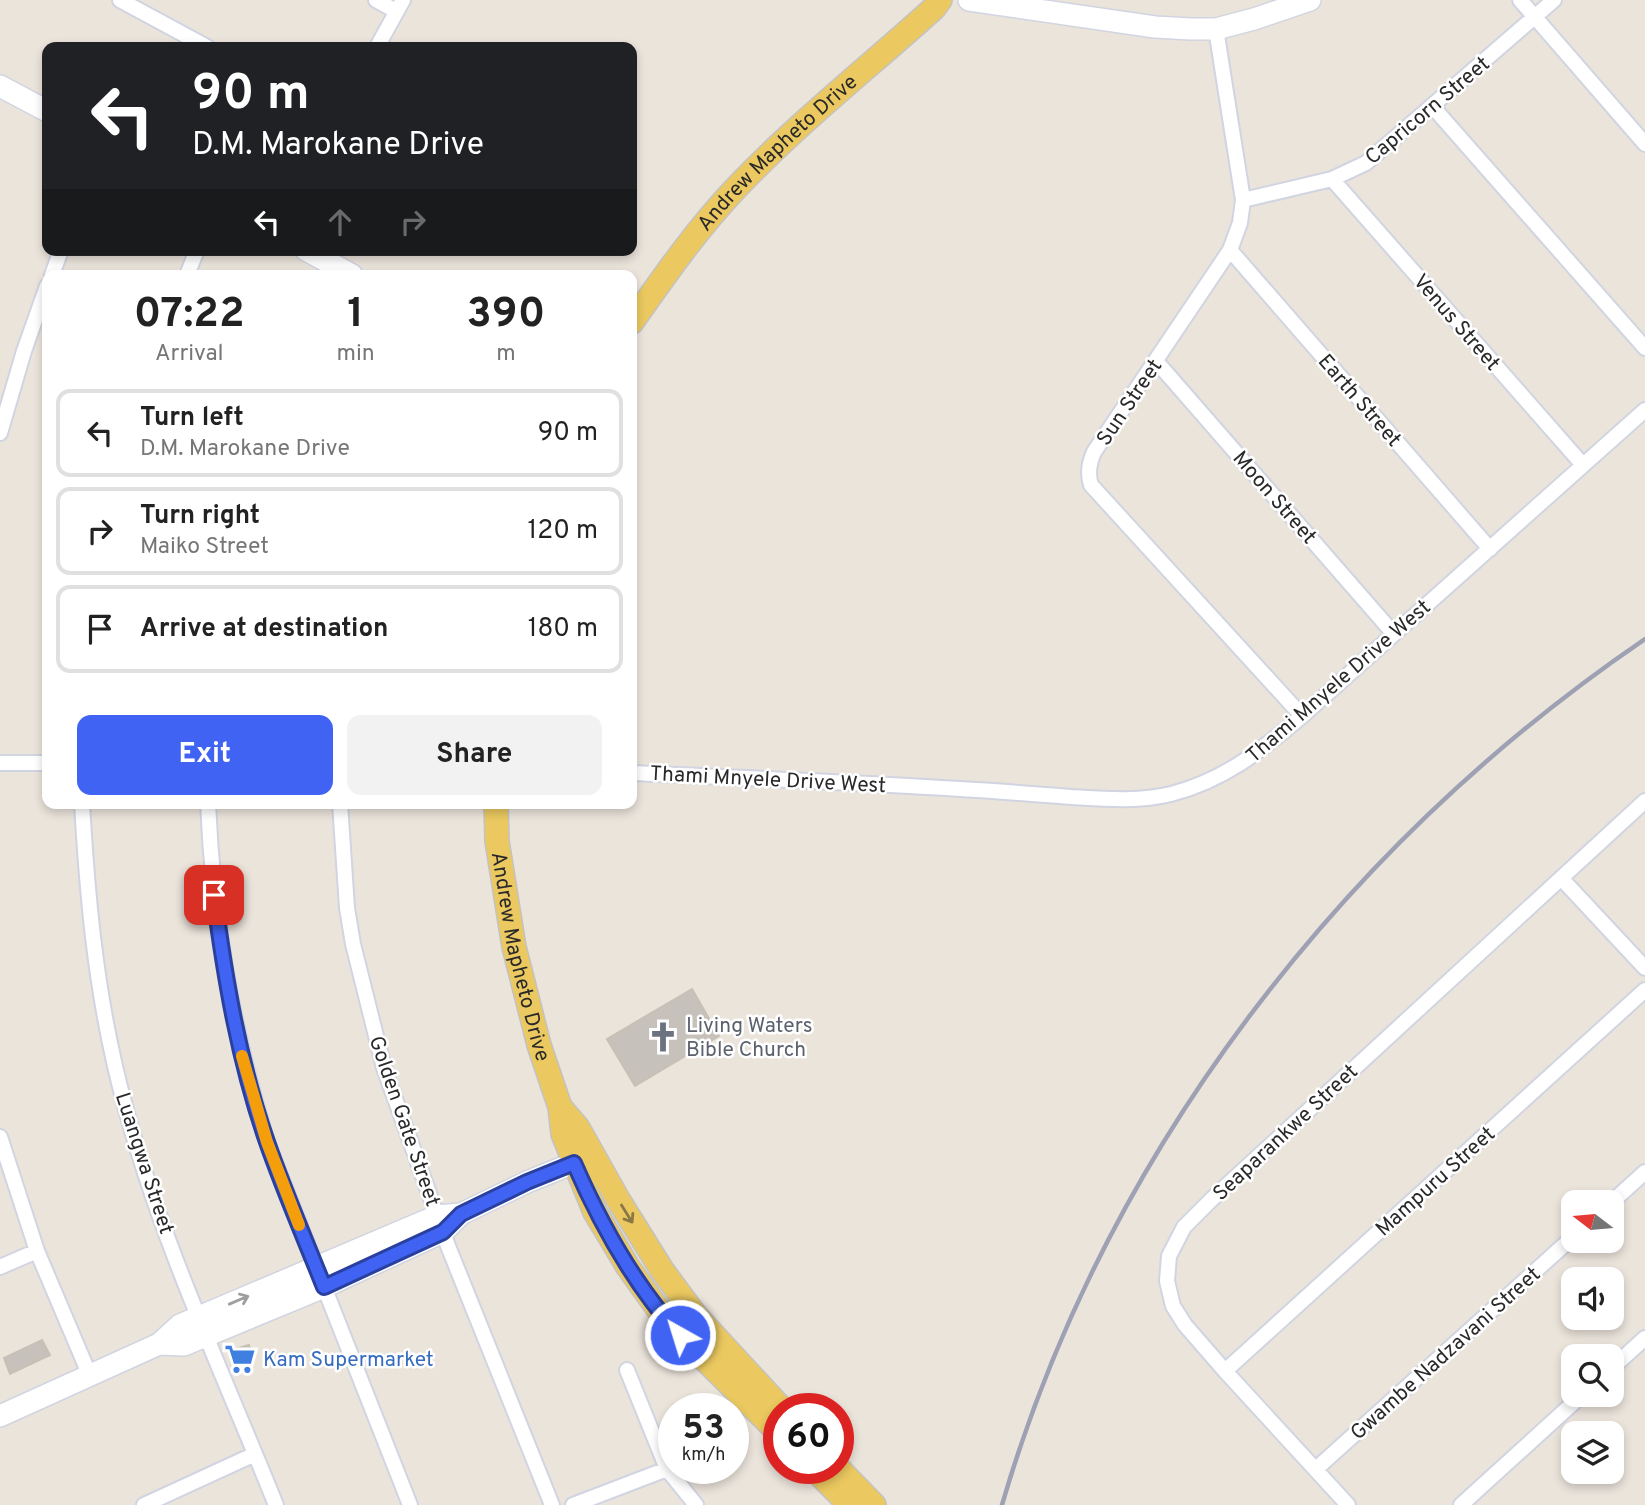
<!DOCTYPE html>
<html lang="en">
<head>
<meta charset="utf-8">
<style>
  :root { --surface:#fff; --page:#f2f2f2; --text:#222; --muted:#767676; --line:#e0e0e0; --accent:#4063f3 }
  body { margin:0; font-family:Overpass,sans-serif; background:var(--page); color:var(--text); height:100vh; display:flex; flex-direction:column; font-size:26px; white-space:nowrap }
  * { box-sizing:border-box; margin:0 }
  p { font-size:23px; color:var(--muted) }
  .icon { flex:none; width:38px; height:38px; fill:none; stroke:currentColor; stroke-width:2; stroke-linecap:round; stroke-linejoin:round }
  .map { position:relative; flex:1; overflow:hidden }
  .panel { position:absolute; left:42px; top:270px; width:595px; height:539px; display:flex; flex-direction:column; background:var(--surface); border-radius:14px; box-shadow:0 4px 10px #0003 }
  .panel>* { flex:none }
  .banner { position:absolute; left:42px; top:42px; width:595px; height:214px; border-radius:14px; box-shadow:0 4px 10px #0003; background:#202124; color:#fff; overflow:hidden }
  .needle { width:46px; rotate:286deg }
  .controls { position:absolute; left:1561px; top:1190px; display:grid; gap:14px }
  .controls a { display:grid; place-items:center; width:63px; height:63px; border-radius:14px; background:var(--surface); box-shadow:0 4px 10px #0003; font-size:35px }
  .speed { position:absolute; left:658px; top:1393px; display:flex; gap:14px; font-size:35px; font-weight:700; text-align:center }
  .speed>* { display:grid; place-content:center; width:91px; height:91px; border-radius:50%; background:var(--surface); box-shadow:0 4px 10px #0003; line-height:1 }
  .speed small { font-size:18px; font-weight:400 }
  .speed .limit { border:10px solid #d22; background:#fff; color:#111 }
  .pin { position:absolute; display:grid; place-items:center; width:60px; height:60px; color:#fff; margin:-30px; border-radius:14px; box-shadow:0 4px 10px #0006 }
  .me { position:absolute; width:77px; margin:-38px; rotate:321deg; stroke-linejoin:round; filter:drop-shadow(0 0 5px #0008) }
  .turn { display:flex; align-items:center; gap:24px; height:147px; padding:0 35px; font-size:32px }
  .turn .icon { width:91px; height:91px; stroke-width:2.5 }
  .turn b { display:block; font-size:49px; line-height:60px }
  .lanes { display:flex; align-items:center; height:66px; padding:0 35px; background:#0003; justify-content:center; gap:35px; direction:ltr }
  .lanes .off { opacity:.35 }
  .eta { display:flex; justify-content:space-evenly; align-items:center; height:119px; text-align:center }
  .eta b { font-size:42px; font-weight:700; line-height:49px }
  .primary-button { display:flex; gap:14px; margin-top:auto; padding:14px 35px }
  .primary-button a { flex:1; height:80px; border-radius:14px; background:var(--accent); color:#fff; font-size:28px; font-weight:700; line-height:80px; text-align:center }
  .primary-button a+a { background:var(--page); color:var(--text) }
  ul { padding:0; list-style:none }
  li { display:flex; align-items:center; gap:21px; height:88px; margin:0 14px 10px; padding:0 21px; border:4px solid var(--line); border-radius:14px }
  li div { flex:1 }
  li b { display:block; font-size:26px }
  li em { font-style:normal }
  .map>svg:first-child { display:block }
</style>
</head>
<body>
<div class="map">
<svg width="1645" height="1505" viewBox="0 0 1645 1505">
  <rect width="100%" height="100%" fill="#ebe4db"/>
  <path fill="#c6c1bb" stroke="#c6c0b5" stroke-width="2" d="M692 989 719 1036 635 1086 607 1039Z
    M42 1340 50 1355 10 1374 4 1358Z
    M249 1345 253 1358 247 1360 250 1368 234 1373 228 1351Z"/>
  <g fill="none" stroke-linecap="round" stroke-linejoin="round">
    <g stroke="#d1d4e1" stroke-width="18">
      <path id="street" d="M120 0 207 47
        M376 0 396 11
        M1520 0 1645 144
        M1216 29 1243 200 1240 223 1230 250 1094 452C1089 463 1087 473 1091 485L1302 716
        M377 47 403 0
        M1432 106 1645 348
        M1332 179 1583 465
        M1243 200 1332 179 1366 163 1554 0
        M1230 250 1490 549
        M52 275 61 250
        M187 275 197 250
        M1156 361 1394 634
        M0 433 24 351 47 286
        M0 763H47
        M632 773C741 778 851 782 960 789 997 791 1034 794 1071 797 1105 799 1138 802 1171 794 1225 780 1260 751 1302 716L1645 410
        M82 803C87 892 95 980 115 1066 150 1218 218 1361 276 1505
        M208 803C213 922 232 1028 267 1142L410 1505
        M340 803 347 908 353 944 384 1068 448 1246 552 1505
        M1561 878 1645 968
        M0 1137 37 1251 90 1376
        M1612 1202 1645 1172
        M0 1267 37 1251
        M1612 1368 1645 1338
        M627 1370 667 1469 696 1505
        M1225 1371 1645 990
        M1316 1469 1573 1237
        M144 1505 255 1454
        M573 1505 667 1469
        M1348 1505 1225 1371 1185 1325 1173 1306 1167 1281 1169 1256 1184 1227 1212 1199 1645 801
        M1461 1505 1582 1395"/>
    </g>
    <g stroke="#d1d4e1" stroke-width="24">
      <path id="secondary" d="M969 0 1155 27 1191 29H1216L1254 19 1310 0
        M0 86 47 111
        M306 250 352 275
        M159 1344 184 1345 324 1287 443 1232 461 1214 527 1182 589 1157
        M0 1416 159 1344 180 1325 437 1216 461 1214"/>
    </g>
    <g stroke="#c3c3c3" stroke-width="26">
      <g id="primary">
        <path id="s1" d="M632 322C665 275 697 229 737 187 798 123 869 67 934 8L940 0"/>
        <path id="s2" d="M496 803 497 841 514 947 539 1045 560 1107 563 1134 595 1212 628 1267 668 1323 779 1433"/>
        <path d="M560 1107 578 1128 619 1201 662 1270 696 1316 782 1409"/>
        <path d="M813 1468 850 1505"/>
        <path d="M838 1468 874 1505"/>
      </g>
    </g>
    <use href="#street" stroke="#fff" stroke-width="14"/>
    <use href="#secondary" stroke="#fff" stroke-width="21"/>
    <use href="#primary" stroke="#ebc960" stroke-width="23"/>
    <path stroke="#9ea1b3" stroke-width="4.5" d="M1002 1505C1105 1152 1343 845 1645 639"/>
  </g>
  <defs><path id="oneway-shaft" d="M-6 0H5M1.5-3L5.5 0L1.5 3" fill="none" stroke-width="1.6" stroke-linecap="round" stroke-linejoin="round" transform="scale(1.75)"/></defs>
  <use stroke="#8a7944" href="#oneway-shaft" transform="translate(627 1214) rotate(58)"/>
  <use stroke="#9f9f9f" href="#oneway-shaft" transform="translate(239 1300) rotate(-23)"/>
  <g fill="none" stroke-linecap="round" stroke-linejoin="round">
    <g stroke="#2a409e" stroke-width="18">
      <path id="route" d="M214 895C225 979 239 1062 267 1142 284 1191 305 1239 324 1287L443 1232 461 1214 527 1182 574 1163C601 1225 634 1285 680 1335"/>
    </g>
    <use href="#route" stroke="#4063f3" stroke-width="12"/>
    <path stroke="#f59e0b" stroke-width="12" d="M242 1056 267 1142 299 1225"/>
  </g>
  <defs>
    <g id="church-bare" transform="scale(2.415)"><path d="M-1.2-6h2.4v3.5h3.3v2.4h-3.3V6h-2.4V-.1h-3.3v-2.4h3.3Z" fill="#6b7280" stroke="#fff" stroke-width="2.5" paint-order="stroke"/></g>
    <g id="supermarket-bare" transform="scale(2.415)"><path d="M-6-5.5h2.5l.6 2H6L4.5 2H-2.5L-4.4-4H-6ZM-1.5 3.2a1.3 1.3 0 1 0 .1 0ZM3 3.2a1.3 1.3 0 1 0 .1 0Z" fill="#3f7fe0" stroke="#fff" stroke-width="2.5" paint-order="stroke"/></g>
  </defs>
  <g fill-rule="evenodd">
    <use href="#church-bare" x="663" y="1037"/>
    <use href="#supermarket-bare" x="240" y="1359"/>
  </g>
  <g text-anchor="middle" stroke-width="5" stroke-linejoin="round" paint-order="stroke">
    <g font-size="21" fill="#292929" stroke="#fff">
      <text transform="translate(1427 110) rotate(-40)" y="7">Capricorn Street</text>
      <text dy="7" stroke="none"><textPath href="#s1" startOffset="224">Andrew Mapheto Drive</textPath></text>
      <text transform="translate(1457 322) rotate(49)" y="7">Venus Street</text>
      <text transform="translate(1360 400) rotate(49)" y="7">Earth Street</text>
      <text transform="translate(1129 402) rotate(-56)" y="7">Sun Street</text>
      <text transform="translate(1275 497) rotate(49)" y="7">Moon Street</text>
      <text transform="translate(1338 681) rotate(-41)" y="7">Thami Mnyele Drive West</text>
      <text transform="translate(768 779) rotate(3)" y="7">Thami Mnyele Drive West</text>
      <text dy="7" stroke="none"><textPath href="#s2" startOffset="156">Andrew Mapheto Drive</textPath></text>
      <text transform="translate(405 1121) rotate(71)" y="7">Golden Gate Street</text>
      <text transform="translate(1285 1132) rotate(-43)" y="7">Seaparankwe Street</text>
      <text transform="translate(145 1163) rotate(72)" y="7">Luangwa Street</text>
      <text transform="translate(1435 1181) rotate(-42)" y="7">Mampuru Street</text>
      <text transform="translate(1445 1353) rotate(-42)" y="7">Gwambe Nadzavani Street</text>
    </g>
    <g font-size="21" fill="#5b616d" stroke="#fff" text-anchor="start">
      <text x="686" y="1032">Living Waters<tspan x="686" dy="24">Bible Church</tspan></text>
    </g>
    <g font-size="21" fill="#366cbe" stroke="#fff" text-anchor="start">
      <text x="263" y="1366">Kam Supermarket</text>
    </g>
  </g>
</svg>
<div class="controls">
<a><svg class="needle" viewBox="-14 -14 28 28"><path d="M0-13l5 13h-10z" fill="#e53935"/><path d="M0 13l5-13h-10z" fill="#767676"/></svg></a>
<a><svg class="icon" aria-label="sound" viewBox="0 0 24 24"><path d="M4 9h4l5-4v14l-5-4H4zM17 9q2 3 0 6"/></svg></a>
<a><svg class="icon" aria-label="search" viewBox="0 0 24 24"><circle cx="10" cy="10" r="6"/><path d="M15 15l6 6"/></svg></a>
<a><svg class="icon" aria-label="layers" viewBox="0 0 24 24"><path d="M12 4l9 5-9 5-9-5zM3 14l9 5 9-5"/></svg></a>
</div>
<div class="speed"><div>53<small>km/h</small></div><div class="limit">60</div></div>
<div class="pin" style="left:214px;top:895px;background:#d93025"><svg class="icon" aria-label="arrive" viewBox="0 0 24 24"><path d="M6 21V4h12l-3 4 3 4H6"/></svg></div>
<svg class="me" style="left:680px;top:1335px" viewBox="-20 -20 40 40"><circle r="17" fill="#4063f3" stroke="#fff" stroke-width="3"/><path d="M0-11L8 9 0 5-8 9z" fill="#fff"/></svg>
<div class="banner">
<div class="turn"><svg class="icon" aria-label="left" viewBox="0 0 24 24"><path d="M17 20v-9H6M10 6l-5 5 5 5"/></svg><div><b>90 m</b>D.M. Marokane Drive</div></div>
<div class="lanes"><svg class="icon" aria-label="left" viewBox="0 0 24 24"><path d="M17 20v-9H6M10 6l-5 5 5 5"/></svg><svg class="icon off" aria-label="ahead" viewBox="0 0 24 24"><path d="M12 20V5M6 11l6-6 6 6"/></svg><svg class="icon off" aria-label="right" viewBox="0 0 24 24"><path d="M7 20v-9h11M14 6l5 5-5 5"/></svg></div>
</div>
<section class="panel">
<div class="eta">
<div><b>07:22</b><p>Arrival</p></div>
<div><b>1</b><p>min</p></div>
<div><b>390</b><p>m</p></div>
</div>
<ul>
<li><svg class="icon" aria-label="left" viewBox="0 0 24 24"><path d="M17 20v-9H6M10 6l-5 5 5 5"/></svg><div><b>Turn left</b><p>D.M. Marokane Drive</p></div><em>90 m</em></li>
<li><svg class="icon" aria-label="right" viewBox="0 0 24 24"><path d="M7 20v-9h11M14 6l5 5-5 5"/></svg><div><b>Turn right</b><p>Maiko Street</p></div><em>120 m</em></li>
<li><svg class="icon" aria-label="arrive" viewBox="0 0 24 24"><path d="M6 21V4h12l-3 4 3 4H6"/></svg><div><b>Arrive at destination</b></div><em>180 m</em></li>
</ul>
<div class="primary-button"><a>Exit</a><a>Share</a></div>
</section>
</div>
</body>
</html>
